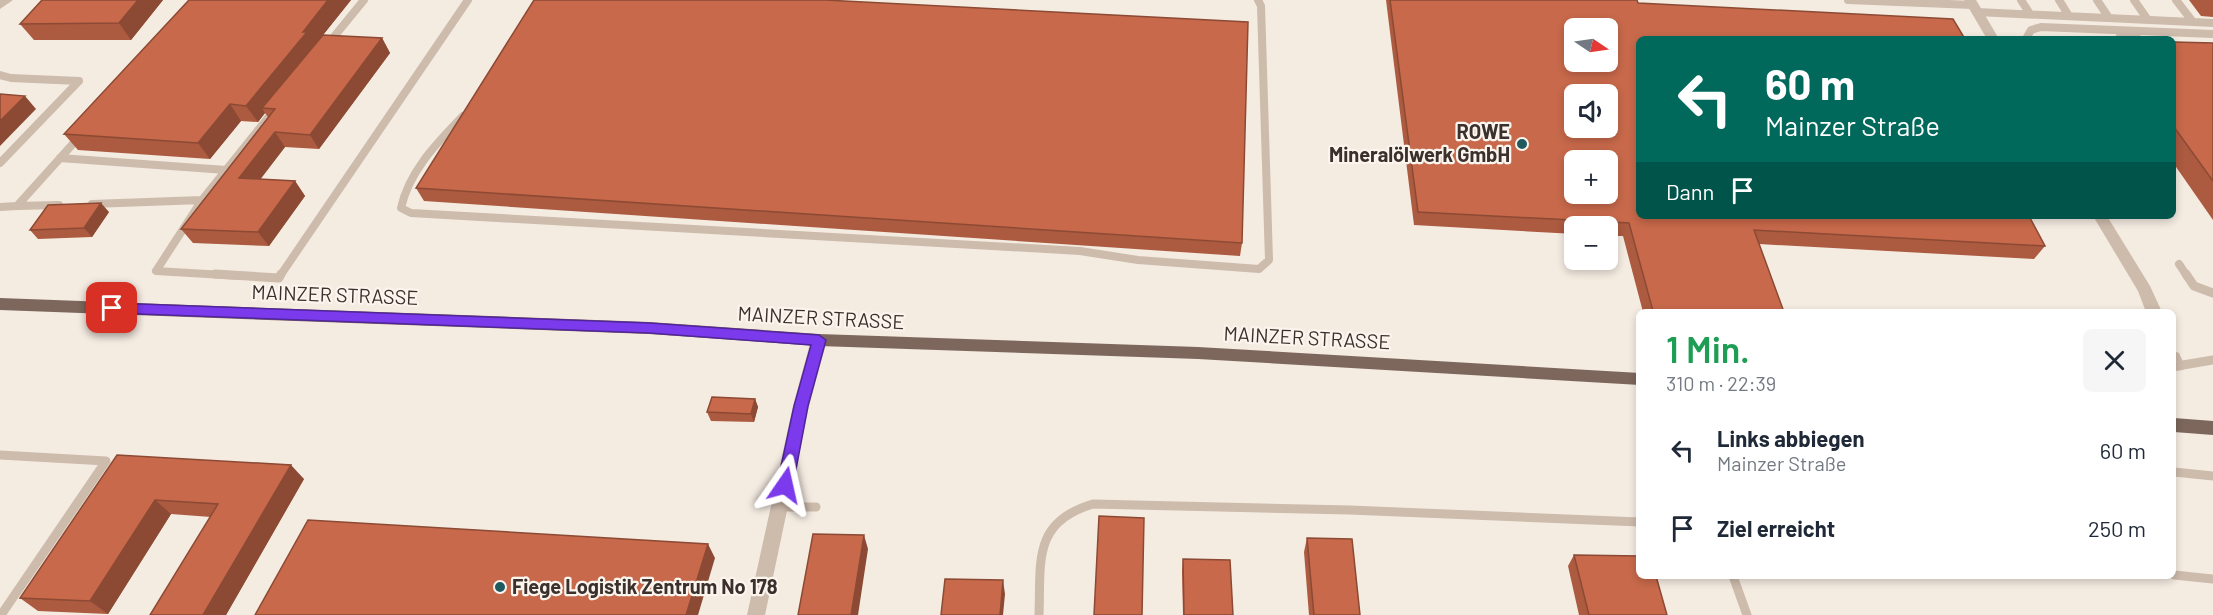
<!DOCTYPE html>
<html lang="de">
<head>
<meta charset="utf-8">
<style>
  :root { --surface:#fff; --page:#f6f6f7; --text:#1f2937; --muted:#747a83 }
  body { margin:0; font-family:Barlow,sans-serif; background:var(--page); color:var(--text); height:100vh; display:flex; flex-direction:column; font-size:22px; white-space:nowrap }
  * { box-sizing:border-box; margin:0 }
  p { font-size:20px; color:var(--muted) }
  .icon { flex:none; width:33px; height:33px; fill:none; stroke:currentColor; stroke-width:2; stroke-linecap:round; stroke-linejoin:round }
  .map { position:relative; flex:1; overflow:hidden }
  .side { position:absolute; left:1636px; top:309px; width:540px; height:270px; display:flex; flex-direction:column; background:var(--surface); border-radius:9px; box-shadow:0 3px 9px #0003 }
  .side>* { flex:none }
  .banner { position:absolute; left:1636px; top:36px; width:540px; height:183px; border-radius:9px; box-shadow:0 3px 9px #0003; background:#00695c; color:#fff; overflow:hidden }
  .needle { width:39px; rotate:103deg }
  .fabs { position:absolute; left:1564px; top:18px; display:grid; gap:12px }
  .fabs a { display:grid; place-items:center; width:54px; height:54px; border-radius:9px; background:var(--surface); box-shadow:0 3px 9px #0003; font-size:30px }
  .pin { position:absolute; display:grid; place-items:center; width:51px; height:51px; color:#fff; margin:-26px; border-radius:12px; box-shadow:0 3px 9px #0006 }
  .me { position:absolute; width:66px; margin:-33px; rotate:11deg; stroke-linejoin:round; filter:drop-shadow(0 0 4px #0008) }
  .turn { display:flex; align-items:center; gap:21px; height:126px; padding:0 30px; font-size:27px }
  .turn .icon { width:78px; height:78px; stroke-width:2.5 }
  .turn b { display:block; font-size:42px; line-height:51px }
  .then { display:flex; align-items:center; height:57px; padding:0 30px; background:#0003; gap:12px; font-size:22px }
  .round { display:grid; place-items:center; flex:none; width:63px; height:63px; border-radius:9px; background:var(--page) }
  .summary { display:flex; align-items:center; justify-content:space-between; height:102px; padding:0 30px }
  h1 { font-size:36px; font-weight:600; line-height:45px; color:#1e9e55 }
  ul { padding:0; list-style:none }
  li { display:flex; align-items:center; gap:18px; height:78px; padding:0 30px }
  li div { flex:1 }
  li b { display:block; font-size:22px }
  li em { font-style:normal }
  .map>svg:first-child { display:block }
</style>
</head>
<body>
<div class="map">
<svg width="2213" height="615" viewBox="0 0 2213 615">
  <rect width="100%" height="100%" fill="#f4ebe1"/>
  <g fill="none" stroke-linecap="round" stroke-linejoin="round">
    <path stroke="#cdbbac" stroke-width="8" d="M1848 0 1973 5
      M2021 0 2030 14
      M2059 0 2069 16
      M2097 0 2109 18
      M2134 0 2148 20
      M1977 12 2193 22 2176 0
      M2193 22 2213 23
      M2120 34 2139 39
      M2026 39 2031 30 2041 27 2213 34
      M328 44 364 0
      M0 75 11 78 79 81 0 163
      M463 116C437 143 409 171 401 208L411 213 1080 251 1138 260 1259 269 1269 260 1261 6 1258 0
      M60 158 226 170
      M202 200 275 109
      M92 204 202 200 156 271 241 276
      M17 206 59 205
      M0 207 17 206 80 136
      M2179 264 2187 276
      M280 276 468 0"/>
    <path stroke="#cdbbac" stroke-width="9" d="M215 274 279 278 281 274
      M2186 274 2194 286 2213 293
      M2177 366 2213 360
      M0 455 106 461 1 615
      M2174 472 2213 476
      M781 507H816
      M2174 575 2213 579
      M1733 576 1747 615
      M1039 615C1041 562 1032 522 1093 504L1350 510 1640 522"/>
    <path fill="#cdbbac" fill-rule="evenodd" d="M1964 0H1976L1999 39H1987Z
      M2093 216H2107L2150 286 2162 312H2146L2138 291Z
      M819 334 824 336 827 340 809 406 765 615H747L793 406 811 340 814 336Z
      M2174 351 2179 353 2185 366 2183 370 2174 371Z"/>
    <path fill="#cdbbac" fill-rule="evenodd" d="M0 0H13L0 9Z"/>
    <path fill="#7d675c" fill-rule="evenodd" d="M0 298 649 322 819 334 1198 347 1640 373V385L1198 359 819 346 649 334 0 310Z
      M2174 418 2213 421V435L2174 432Z"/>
  </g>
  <path fill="#ac5a40" d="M163 0 131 40H34L20 24Z
    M189 0H351L323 35 382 38 390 53 319 149 285 147 260 179 295 181 305 196 269 246 193 243 181 229 268 117 265 113 258 122 241 121 210 159 78 150 64 134Z
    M1386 0H1637L1638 3 1640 39 2045 246 2034 259 1759 244 1784 312H1643L1623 236H1608V226H1575V234L1414 225Z
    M2189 0H2213V17L2201 16Z
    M2174 42 2213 43V220L2174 164Z
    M416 188 1242 243 1240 256 424 201Z
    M109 212 92 237 38 239 30 230Z
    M755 399 758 407 754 422 711 421 707 412Z
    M117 455 304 479 226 615H150L211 517 171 514 108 614 38 611 20 598Z
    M1307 538 1360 615H1309L1304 552Z
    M1574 555 1667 615H1579L1568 566Z
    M1183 559 1233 615H1183L1182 570Z"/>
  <path fill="#8c4a34" d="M138 0H163L131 40 119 23Z
    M328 0H351L315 45 262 108 265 113 258 122 246 106 303 32Z
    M382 38 390 53 319 149 310 135Z
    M25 96 36 109 0 146V121Z
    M230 104 241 121 210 159 198 143Z
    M275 132 285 147 250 193 239 178Z
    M295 181 305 196 269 246 258 232Z
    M101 203 109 212 92 237 84 228Z
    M755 399 758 407 754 422 751 414Z
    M291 465 304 479 226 615H203Z
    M155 500 171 514 108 614 90 601Z
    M864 535 868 549 858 615H851Z
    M708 544 715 558 698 615H686Z
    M1003 580 1005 594 1003 615H1000Z"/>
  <path fill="#c8694b" stroke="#8c4a34" stroke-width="1.5" fill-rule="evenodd" d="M42 0H138L119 23 20 24Z
    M189 0H328L303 32H307L246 106 230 104 198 143 64 134Z
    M534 0H825L1248 22 1242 243 416 188Z
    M1390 0H1637L1638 3 1953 19 1965 39H1640V216H2029L2045 246 1754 230 1784 312 1653 311 1629 223 1418 212ZM1575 28H1608V62H1575ZM1575 94H1608V128H1575ZM1575 160H1608V194H1575Z
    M323 35 382 38 310 135 275 132 239 178 295 181 258 232 181 229 275 109 262 108Z
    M2174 42 2213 43V181L2174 127Z
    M0 94 25 96 0 121Z
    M101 203 84 228 30 230 48 205Z
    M712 397 755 399 751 414 707 412Z
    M117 455 291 465 203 615H150L218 504 155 500 90 601 20 598Z
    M1099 516 1144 518 1142 615H1094Z
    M308 520 708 544 686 615H255Z
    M813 534 864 535 851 615H798Z
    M1307 538 1352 539 1360 615H1314Z
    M1574 555 1640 556V576H1656L1667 615H1589Z
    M1183 559 1230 560 1233 615H1184Z
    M945 579 1003 580 1000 615H941Z"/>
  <path fill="#7c3aed" stroke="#51269a" stroke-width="1.5" d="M112 303 649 323 819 335 826 340 808 406 793 485 785 491 777 485 794 406 811 345 649 333 112 313 105 308Z"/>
  <g fill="#1f5a5e" stroke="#fbf5ee" stroke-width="2">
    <circle cx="1522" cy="144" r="6"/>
    <circle cx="500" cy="587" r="6"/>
  </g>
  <g text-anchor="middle" stroke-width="4.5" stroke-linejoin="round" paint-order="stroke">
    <g font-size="20" font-weight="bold" fill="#3b302b" stroke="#fbf5ee" text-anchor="end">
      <text x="1510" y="139">ROWE<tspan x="1510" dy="23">Mineralölwerk GmbH</tspan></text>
      <text x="512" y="594" text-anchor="start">Fiege Logistik Zentrum No 178</text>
    </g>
    <g font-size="20" fill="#3b302b" stroke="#fbf5ee">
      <text transform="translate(335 295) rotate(2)" y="7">MAINZER STRASSE</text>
      <text transform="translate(821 318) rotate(3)" y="7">MAINZER STRASSE</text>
      <text transform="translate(1307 338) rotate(3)" y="7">MAINZER STRASSE</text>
    </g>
  </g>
</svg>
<div class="fabs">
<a><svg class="needle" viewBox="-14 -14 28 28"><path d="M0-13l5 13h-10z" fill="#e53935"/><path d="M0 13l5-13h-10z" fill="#747a83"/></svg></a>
<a><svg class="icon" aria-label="sound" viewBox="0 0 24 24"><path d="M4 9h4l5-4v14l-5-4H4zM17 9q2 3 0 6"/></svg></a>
<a>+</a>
<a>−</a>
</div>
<div class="pin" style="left:112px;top:308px;background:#d93025"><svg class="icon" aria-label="arrive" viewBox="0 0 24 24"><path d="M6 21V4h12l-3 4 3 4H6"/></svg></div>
<svg class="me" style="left:785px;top:485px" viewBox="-20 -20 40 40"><path d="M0-17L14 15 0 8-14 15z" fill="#7c3aed" stroke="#fff" stroke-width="4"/></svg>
<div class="banner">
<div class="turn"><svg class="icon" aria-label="left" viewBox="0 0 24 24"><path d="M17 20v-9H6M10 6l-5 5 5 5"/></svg><div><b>60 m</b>Mainzer Straße</div></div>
<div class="then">Dann<svg class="icon" aria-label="arrive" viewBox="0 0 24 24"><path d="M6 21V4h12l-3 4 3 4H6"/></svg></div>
</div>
<section class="side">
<div class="summary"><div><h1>1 Min.</h1><p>310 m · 22:39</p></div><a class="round"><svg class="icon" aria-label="close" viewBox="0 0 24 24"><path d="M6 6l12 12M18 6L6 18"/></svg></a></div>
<ul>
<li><svg class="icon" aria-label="left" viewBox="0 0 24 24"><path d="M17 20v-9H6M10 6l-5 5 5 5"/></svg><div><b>Links abbiegen</b><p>Mainzer Straße</p></div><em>60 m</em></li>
<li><svg class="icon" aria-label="arrive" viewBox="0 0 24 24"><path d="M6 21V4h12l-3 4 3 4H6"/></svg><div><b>Ziel erreicht</b></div><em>250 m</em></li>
</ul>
</section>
</div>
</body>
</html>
